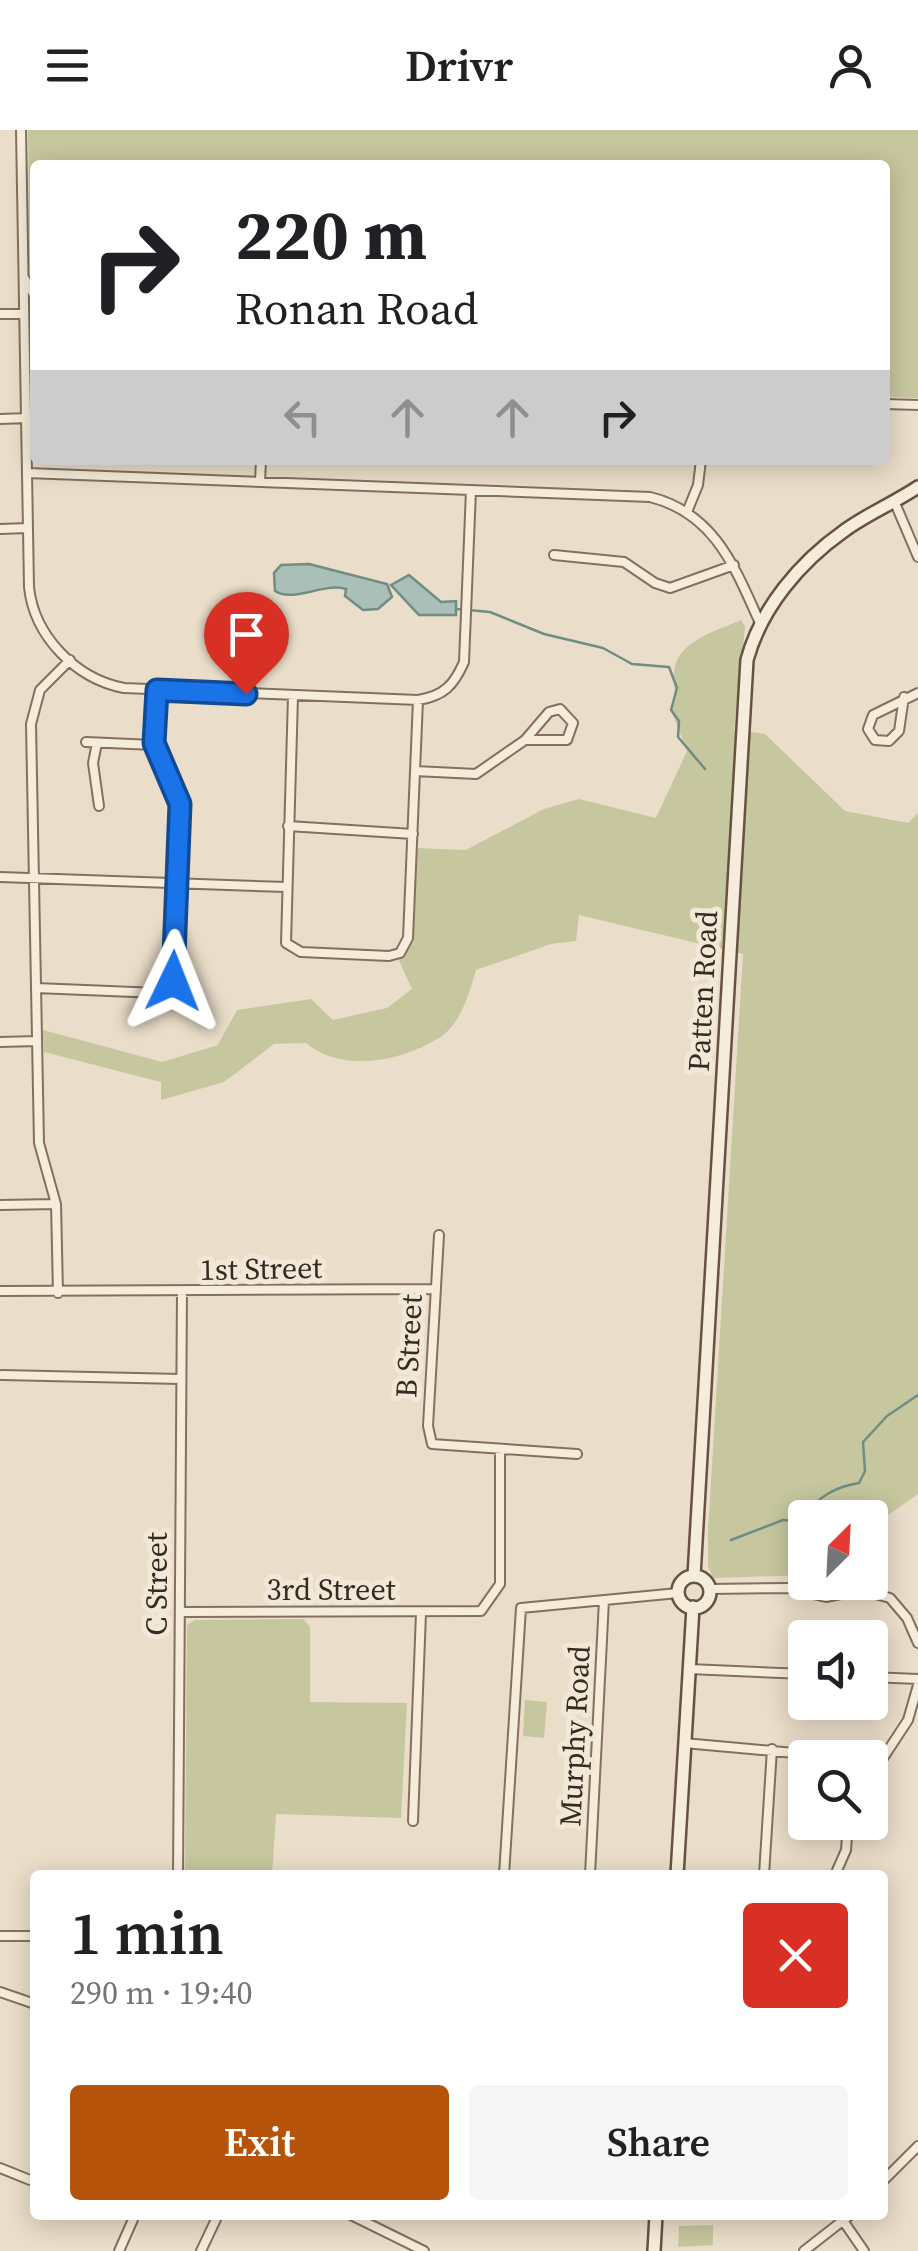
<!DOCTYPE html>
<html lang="en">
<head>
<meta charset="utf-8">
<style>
  :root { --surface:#fff; --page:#f6f6f6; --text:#202124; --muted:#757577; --accent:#b45309 }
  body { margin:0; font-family:"Source Serif 4",serif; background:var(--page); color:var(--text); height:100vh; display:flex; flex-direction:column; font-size:38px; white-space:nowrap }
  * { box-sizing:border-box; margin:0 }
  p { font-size:32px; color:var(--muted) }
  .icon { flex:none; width:55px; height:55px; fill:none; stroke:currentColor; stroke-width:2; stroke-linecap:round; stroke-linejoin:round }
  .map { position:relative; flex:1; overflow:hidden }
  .details { position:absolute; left:30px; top:1740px; width:858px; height:350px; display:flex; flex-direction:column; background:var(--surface); border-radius:10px; box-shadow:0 5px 25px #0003 }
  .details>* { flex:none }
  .banner { position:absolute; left:30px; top:30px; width:860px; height:305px; border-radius:10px; box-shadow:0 5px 25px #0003; background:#fff; color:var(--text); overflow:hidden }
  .needle { width:65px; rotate:24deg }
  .buttons { position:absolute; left:788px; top:1370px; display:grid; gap:20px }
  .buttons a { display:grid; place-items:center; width:100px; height:100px; border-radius:10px; background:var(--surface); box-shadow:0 5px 25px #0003; font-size:50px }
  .pin { position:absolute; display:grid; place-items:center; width:85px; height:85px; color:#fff; margin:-102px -42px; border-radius:50% 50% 50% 0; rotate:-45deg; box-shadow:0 0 10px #0007 }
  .pin .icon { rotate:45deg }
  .me { position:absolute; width:110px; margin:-55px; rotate:2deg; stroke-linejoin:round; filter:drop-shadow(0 0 8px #0008) }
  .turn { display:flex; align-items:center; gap:35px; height:210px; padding:0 40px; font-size:45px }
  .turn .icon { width:130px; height:130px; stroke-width:2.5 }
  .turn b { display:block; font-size:70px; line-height:85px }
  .lanes { display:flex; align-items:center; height:95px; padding:0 40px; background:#0003; justify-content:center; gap:50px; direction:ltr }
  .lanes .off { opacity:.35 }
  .round { display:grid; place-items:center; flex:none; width:105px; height:105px; border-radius:10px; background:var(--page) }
  .overview { display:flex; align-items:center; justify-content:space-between; height:170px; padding:0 40px }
  h1 { font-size:60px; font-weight:600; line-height:75px }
  .button { display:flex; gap:20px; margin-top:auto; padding:20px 40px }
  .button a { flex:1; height:115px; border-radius:10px; background:var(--accent); color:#fff; font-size:40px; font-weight:600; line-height:115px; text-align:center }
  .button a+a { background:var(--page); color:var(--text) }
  header { display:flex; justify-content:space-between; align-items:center; height:130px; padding:0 40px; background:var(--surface); font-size:45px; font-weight:600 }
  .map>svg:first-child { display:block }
</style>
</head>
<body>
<header><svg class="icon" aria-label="menu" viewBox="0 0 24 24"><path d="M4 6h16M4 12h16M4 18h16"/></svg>Drivr<svg class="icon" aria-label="person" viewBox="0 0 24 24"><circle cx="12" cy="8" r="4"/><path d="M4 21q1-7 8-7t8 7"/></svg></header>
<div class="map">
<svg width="918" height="2121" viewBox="0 0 918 2121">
  <rect width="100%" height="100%" fill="#eaddc9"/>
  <path fill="#c6c79e" d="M28 0H918V268L885 267V35H35V150L30 121Z
    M741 490 745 497 734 600 765 604 845 681 908 693 918 683V1364L871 1397 870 1388H805V1445L713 1448 708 1436V1401L743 824 579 785 576 811 551 814 476 840C469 864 461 894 439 908 400 932 342 943 306 913L274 914 224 952 161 970V952L44 922 43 900 162 932 218 915 237 880 311 869 333 890 387 878 412 859 398 828 412 811 415 718 466 720 544 679 579 669 656 688 687 621 671 580C679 564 672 556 674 541 678 510 717 501 741 490Z
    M303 1489 310 1497V1572L407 1573 401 1688 276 1684 272 1745H185L187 1495 195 1490Z
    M525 1570 547 1572 544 1608 523 1606Z
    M713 2095V2115L678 2117 679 2096Z"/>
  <path fill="#a9bfb7" stroke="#708d83" stroke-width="2.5" d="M309 434 387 454 392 467 378 479 363 480 345 466 346 459C325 452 293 473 275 461L274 443 281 435Z
    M409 445 441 472 456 471V485H419L391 455Z"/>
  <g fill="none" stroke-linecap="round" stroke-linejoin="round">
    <path stroke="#708d83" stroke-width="2.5" d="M457 479 490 482 544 504 603 518 632 534 669 537 677 558 671 580 679 591 678 607 705 639
      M807 1388C813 1367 839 1356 859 1353L865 1341 863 1312 887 1286 918 1265
      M731 1410 783 1390 805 1392"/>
    <g stroke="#85705f" stroke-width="12">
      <path id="street" d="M21 0 29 457C34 506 76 549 124 558L418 570C444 566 454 555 464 532L471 360
        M25 149 35 167
        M0 184H24
        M885 274 918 275
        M0 289 27 288
        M27 343 650 367C715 383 735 438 760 493
        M260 352 261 330
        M895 373 918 427
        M687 382 698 355 701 330
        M0 399 28 398
        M554 425 624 432 655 453 670 458 734 435
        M293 566 286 813 301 822 389 826 400 823 408 808 418 570
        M904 567 899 601 889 611 875 610 868 599 873 585 918 563
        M560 579 573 593 567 610H525L549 582Z
        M86 612 154 615
        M97 613 93 633 99 676
        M415 641 476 644 525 610
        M288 696 413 704
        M0 747 286 757
        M36 858 158 863 173 851 180 674 175 653 154 615 157 560
        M0 912 37 911
        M0 1075 56 1074
        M439 1105 428 1296 432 1314 577 1324
        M0 1161 435 1159
        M58 1163 56 1074 39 1013 31 594 40 560 70 530
        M2 1245 181 1249
        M710 1459 788 1458 826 1467 860 1460 890 1468 907 1488 918 1513
        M181 1482 481 1481 500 1454V1320
        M689 1539 805 1544
        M870 1547 918 1549
        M684 1613 849 1628
        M870 1648 908 1590 918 1555
        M413 1691 421 1483
        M178 1745 182 1163
        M504 1745 521 1478 678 1463
        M590 1745 604 1470
        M764 1745 772 1619
        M835 1745 846 1720 848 1692
        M1 1806H35
        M0 1862 35 1874
        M0 2038 35 2052
        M882 2052 918 2016
        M351 2085 424 2121
        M844 2092 864 2121
        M119 2121 135 2085
        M201 2121 218 2085
        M804 2121 850 2085"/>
    </g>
    <g stroke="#675242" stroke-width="16">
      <path id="secondary" d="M694 1446 747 530C761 478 800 432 844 401 867 384 894 373 918 357
        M678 1462a16 16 0 1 1 32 0a16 16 0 1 1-32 0Z
        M677 1745 693 1477
        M654 2121 656 2085"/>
    </g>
    <use href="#street" stroke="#f6ecdb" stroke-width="8"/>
    <use href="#secondary" stroke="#f6ecdb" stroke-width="11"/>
  </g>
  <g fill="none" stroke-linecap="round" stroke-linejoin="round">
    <g stroke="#114b97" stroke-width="25">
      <path id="route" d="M173 851 180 674 154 613 157 560 246 564"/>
    </g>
    <use href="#route" stroke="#1a73e8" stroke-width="18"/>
  </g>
  <g text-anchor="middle" stroke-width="10" stroke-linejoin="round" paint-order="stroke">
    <g font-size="30" fill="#372a21" stroke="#f2e8d8">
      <text transform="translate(703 861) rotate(-87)" y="10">Patten Road</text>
      <text transform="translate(261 1139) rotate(-1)" y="10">1st Street</text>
      <text transform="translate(409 1216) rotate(-87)" y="10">B Street</text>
      <text transform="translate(157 1454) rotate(-90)" y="10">C Street</text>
      <text x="331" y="1470">3rd Street</text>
      <text transform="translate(575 1606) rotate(-87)" y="10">Murphy Road</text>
    </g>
  </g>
</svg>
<div class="buttons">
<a><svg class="needle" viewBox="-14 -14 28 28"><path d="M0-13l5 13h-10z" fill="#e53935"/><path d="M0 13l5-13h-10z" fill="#757577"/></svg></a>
<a><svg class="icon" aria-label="sound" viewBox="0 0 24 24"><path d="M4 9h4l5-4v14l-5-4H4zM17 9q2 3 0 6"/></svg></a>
<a><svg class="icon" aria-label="search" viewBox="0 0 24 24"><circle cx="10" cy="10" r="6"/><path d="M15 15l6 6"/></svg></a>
</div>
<div class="pin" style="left:246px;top:564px;background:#d93025"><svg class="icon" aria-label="arrive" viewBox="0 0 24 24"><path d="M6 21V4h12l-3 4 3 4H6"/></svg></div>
<svg class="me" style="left:173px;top:851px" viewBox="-20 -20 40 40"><path d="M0-17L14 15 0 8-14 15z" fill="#1a73e8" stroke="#fff" stroke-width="4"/></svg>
<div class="banner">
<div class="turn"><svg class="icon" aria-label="right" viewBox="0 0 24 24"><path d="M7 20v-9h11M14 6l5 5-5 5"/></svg><div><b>220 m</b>Ronan Road</div></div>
<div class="lanes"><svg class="icon off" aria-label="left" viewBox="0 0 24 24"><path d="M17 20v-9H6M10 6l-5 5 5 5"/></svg><svg class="icon off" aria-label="ahead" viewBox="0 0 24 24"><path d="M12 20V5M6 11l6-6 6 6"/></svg><svg class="icon off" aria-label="ahead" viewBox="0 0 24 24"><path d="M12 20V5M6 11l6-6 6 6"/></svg><svg class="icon" aria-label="right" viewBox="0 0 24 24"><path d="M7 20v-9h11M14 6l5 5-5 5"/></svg></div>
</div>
<section class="details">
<div class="overview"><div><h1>1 min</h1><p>290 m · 19:40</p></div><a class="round" style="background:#d93025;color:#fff"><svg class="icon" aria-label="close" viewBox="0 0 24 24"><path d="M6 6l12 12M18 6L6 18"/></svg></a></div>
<div class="button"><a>Exit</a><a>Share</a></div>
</section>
</div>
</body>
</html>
